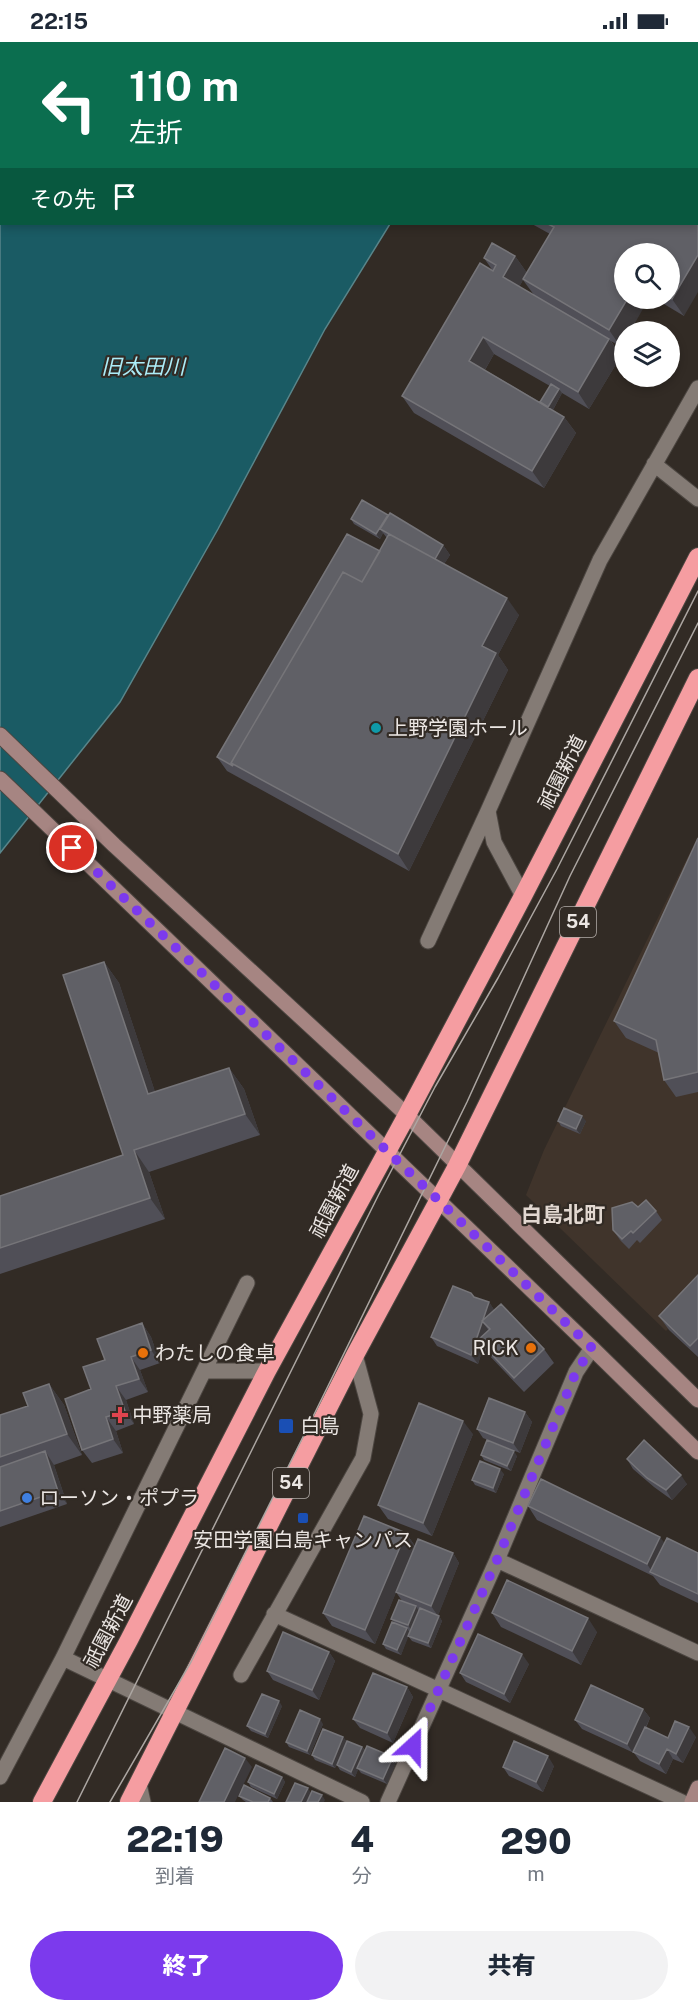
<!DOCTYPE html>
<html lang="ja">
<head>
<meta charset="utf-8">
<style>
  :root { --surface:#fff; --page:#f2f2f3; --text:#1f2937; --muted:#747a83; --accent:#7c3aed }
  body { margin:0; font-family:"Public Sans","Noto Sans JP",sans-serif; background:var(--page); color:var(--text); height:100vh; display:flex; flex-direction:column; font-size:22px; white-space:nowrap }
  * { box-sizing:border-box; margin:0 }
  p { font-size:20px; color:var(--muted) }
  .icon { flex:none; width:33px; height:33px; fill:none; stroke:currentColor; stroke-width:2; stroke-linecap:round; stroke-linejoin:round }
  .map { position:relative; height:1760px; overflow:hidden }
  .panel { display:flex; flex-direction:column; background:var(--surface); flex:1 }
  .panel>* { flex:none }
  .top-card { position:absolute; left:0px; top:0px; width:699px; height:183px; box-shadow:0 3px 9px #0003; background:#0b6e4f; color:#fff; overflow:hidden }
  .buttons { position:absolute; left:614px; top:201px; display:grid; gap:12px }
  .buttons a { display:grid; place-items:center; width:66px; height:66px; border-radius:50%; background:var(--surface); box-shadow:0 3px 9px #0003; font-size:30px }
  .pin { position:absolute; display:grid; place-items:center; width:51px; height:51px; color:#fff; margin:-26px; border:3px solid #fff; border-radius:50%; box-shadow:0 2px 6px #0007 }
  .me { position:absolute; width:66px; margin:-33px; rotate:24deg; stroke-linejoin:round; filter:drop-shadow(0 0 4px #0008) }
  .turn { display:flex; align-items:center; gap:21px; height:126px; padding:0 30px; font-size:27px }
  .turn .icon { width:78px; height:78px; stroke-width:2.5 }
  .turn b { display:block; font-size:42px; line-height:51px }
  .then { display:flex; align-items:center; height:57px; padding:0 30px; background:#0003; gap:12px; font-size:22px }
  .eta { display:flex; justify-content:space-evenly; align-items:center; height:102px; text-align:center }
  .eta b { font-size:36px; font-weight:800; line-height:42px }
  .cta { display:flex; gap:12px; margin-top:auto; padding:12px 30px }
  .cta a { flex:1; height:69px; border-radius:36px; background:var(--accent); color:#fff; font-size:24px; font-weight:800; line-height:69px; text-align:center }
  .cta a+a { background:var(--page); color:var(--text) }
  .status { display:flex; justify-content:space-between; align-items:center; height:42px; padding:0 30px; background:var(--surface); direction:ltr }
  .status svg { height:16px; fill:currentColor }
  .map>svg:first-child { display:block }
</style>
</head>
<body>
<div class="status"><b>22:15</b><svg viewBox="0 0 49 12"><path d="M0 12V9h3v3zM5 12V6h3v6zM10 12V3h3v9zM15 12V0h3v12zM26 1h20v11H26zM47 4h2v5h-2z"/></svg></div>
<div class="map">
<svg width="698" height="1760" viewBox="0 0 698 1760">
  <rect width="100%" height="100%" fill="#322b25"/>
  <path fill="#40342b" d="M698 794V1254L666 1289 526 1153 544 1108Z"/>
  <path fill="#1a5b64" stroke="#59858a" stroke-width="1.5" d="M0 0H511L509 2H2V182H390L325 287 218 487 120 660 0 811Z"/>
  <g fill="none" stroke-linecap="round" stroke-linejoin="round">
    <g stroke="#4c4641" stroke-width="17">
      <path id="street" d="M654 422 698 457
        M488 769 494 800 523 854
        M428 899 488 769 600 518 698 346
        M204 1329H267
        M497 1518 698 1611
        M274 1572 682 1760
        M63 1616 362 1760
        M241 1633 363 1416 371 1372 355 1313
        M0 1735 63 1616 247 1241
        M139 1742 143 1760
        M388 1760 497 1518 576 1330 592 1306"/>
    </g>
    <g stroke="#4c4641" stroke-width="17">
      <path id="secondary" d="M0 693 114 803 407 1073 698 1358
        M0 737 592 1306 698 1410
        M692 1760 698 1746"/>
    </g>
    <g stroke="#4c4641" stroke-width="20">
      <path id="highway" d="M42 1760 129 1598 267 1329 407 1073 523 854 698 515
        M129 1760 355 1313 457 1124 698 636"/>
    </g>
    <use href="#street" stroke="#847b75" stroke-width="15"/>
    <use href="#secondary" stroke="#a68582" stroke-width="15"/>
    <use href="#highway" stroke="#f59da1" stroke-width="18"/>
    <path stroke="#aca6a2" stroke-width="1.5" d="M77 1760 378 1154 435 1045 498 936 557 827 698 549
      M110 1760 191 1620 305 1391 467 1060 570 834 698 581"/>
  </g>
  <path fill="#504f57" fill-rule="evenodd" d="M532 182H698L684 274 654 256H669V212H624L621 305 611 299 621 314 589 367 562 351 553 368 564 375 576 391 544 446 414 371 402 354 493 229 484 216 515 214 527 231 550 192ZM523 238 534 253 519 245ZM494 312 550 344 540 360 485 328Z
    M388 474 443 503 450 513 444 522 519 573 498 613 508 628 409 829 227 729 217 715 380 509 387 496 383 491 380 497 354 482 351 477Z
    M698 796V1050L676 1055 664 1038 659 1011 626 996 614 979Z
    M104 920 119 941 155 1050 229 1026 244 1047 260 1093 149 1130 165 1177 0 1232V1154L123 1113Z
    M558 1079H586L580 1092 561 1084Z
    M638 1165 656 1169 662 1178 640 1201 637 1198 629 1207 620 1198 613 1188Z
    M698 1233V1315L669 1288 659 1274Z
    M474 1255 489 1260 494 1268 544 1307 554 1321 524 1350 487 1311 483 1306 478 1322 437 1304 431 1295Z
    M142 1281 151 1295 160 1321 140 1328 148 1350 126 1358 134 1382 116 1389 123 1411 92 1421 82 1408 91 1347Z
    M49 1342 64 1363 82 1413 54 1423 67 1462 0 1485V1373L28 1364Z
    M525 1370 532 1380 520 1411 483 1396 477 1387Z
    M473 1392 432 1494 388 1477 378 1463Z
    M481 1413 517 1414 511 1429 484 1418Z
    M627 1417 687 1442 672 1458 654 1445 633 1427Z
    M504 1432 496 1451 475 1443 472 1438Z
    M528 1464 664 1501 698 1511V1561L660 1543 653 1534 537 1478Z
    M406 1491 415 1504 453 1511 459 1521 438 1573 442 1579 431 1606 412 1599 408 1594 401 1613 386 1607 383 1602 394 1580 391 1577 402 1559 396 1550 375 1602 332 1584 323 1571Z
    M492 1571 597 1590 581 1623 501 1585Z
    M329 1610 335 1619 319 1658 273 1638 267 1629Z
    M529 1622 510 1661 466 1640 460 1631Z
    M407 1645 413 1655 393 1701 360 1686 353 1677Z
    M282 1664 268 1696 251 1689 247 1684Z
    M643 1667 650 1676 646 1686 668 1696 696 1695 683 1721 673 1717 666 1732 640 1719 634 1711 582 1687 575 1678Z
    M323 1682 310 1713 289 1705 286 1700Z
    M343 1695 347 1700 362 1705 365 1708 396 1720 387 1742 361 1731 358 1727 355 1735 340 1728 337 1723 347 1701 335 1726 315 1718 312 1713Z
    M554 1724 543 1750 509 1734 503 1725Z
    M282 1735 285 1740 277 1757 251 1745 248 1740Z
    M239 1754 270 1756 273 1760H246L243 1758Z"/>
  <path fill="#3d3a3c" d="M698 213V250L684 274 672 257Z
    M515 214 527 231 515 252 503 235Z
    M628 256H649L630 290H624V300L621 305 609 288Z
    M483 295 494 312 480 336 469 319Z
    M609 297 621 314 589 367 578 350Z
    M559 347 562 351 549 375 546 371Z
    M564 375 576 391 544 446 532 429Z
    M388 473 380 487 383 491 380 497 376 492Z
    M443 503 450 513 440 528 434 519Z
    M507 556 519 573 498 613 508 628 409 829 398 812 482 604Z
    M104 920 119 941 163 1074 148 1052Z
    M229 1026 244 1047 260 1093 245 1072Z
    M582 1074 586 1079 580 1092 576 1087Z
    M134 1108 149 1130 165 1177 150 1156Z
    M489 1260 495 1269 482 1279 489 1289 478 1298 483 1306 478 1322 471 1313Z
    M142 1281 151 1295 160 1321 151 1308Z
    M131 1315 140 1328 148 1350 139 1337Z
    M49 1342 64 1363 82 1413 67 1392Z
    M116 1344 126 1358 134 1382 125 1369Z
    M525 1370 532 1380 520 1411 513 1401Z
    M106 1375 116 1389 123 1411 113 1397Z
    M463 1379 473 1392 432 1494 423 1481Z
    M45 1409 54 1423 67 1462 58 1449Z
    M514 1409 517 1414 511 1429 507 1424Z
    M500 1427 504 1432 496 1451 493 1446Z
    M681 1433 687 1442 672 1458 666 1448Z
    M406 1491 415 1504 375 1602 365 1588Z
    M660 1495 670 1508 653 1531 647 1522Z
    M453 1511 459 1521 438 1574 431 1564Z
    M416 1564 419 1569 411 1588 408 1583Z
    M439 1574 442 1579 431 1606 428 1601Z
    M588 1576 597 1590 581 1623 572 1609Z
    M407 1586 410 1591 401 1613 397 1608Z
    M329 1610 335 1619 319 1658 312 1648Z
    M522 1612 529 1622 510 1661 504 1652Z
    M407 1645 413 1655 393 1701 387 1691Z
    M279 1659 282 1664 268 1696 265 1692Z
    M643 1667 650 1676 633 1711 627 1702Z
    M320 1677 323 1682 310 1713 307 1709Z
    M689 1685 696 1695 683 1721 676 1712Z
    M343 1695 347 1700 335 1726 332 1722Z
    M362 1705 366 1710 355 1735 351 1730Z
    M667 1707 673 1717 666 1732 659 1722Z
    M548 1714 554 1724 543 1750 536 1740Z
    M393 1715 396 1720 387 1742 383 1737Z
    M245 1716 252 1725 235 1760H224Z
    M282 1735 285 1740 277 1757 274 1752Z
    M308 1746 311 1751 307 1760H301Z
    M322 1753 325 1758 324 1760H318Z"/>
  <path fill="#606066" stroke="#767579" stroke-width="1.5" d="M698 150V213L672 257 669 255V212H624V256H628L609 288 523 237 554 185 548 182H698Z
    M492 201 515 214 503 235 609 297 578 350 483 295 469 319 564 375 532 429 402 354 480 221 493 229 496 223 484 216Z
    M551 342 559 347 548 365 540 360Z
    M362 458 388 473 376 492 351 477Z
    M390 471 443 503 435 517 380 487Z
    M347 492 380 509 362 540 343 530 231 721 233 724 217 715Z
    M389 492 507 556 482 604 496 611 398 812 231 721 343 530 362 540Z
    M698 796V1030L664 1038 656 998 614 979Z
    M104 920 148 1052 229 1026 245 1072 134 1108 150 1156 0 1206V1154L123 1113 63 933Z
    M564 1066 582 1074 576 1087 558 1079Z
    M646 1158 656 1169 633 1191 631 1189 622 1197 613 1188 612 1166 632 1160 638 1165Z
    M698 1233V1296L690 1304 659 1274Z
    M453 1244 471 1251 474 1255 489 1260 471 1313 431 1295Z
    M501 1262 544 1307 514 1336 478 1298 490 1287 482 1279Z
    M142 1281 151 1308 131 1315 139 1337 116 1344 125 1369 106 1375 113 1397 82 1408 65 1357 91 1347 83 1325 105 1318 97 1297Z
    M49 1342 67 1392 0 1415V1373L28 1364 23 1351Z
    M489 1356 525 1370 513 1401 477 1387Z
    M419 1361 463 1379 423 1481 378 1463Z
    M487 1398 514 1409 507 1424 481 1413Z
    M644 1398 681 1433 666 1448 647 1436 627 1417Z
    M45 1409 58 1449 0 1469V1425Z
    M480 1419 500 1427 493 1446 472 1438Z
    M541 1437 660 1495 647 1522 528 1464Z
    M364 1474 406 1491 365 1588 323 1571Z
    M667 1496 698 1511V1552L650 1530Z
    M418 1497 453 1511 431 1564 396 1550Z
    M507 1538 588 1576 572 1609 492 1571Z
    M399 1558 416 1564 408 1583 391 1577Z
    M420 1566 439 1574 428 1601 408 1594Z
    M392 1580 407 1586 397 1608 383 1602Z
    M283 1590 329 1610 312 1648 267 1629Z
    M478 1592 522 1612 504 1652 460 1631Z
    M373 1631 407 1645 387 1691 353 1677Z
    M591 1643 643 1667 627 1702 575 1678Z
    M262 1652 279 1659 265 1692 247 1684Z
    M300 1668 320 1677 307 1709 286 1700Z
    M675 1679 689 1685 676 1712 667 1707 659 1722 633 1710 645 1685 668 1696Z
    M323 1687 343 1695 332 1722 312 1713Z
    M347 1699 362 1705 351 1730 337 1723Z
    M514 1699 548 1714 536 1740 503 1725Z
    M367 1704 393 1715 383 1737 357 1726Z
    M225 1706 245 1716 224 1760H199Z
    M256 1723 282 1735 274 1752 248 1740Z
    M295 1741 308 1746 301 1760H286Z
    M244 1743 270 1756 268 1760H253L239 1754Z
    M312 1749 322 1753 318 1760H307Z"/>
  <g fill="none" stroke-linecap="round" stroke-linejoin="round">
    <path stroke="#7c3aed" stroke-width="10" stroke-dasharray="0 18" d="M72 806 592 1306 576 1330 497 1518 413 1704"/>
  </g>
  <circle fill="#0f9aa8" stroke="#322b25" stroke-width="2" cx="376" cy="686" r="6"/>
  <g fill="#e8710a" stroke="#322b25" stroke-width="2">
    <circle cx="531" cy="1306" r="6"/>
    <circle cx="143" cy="1311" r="6"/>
  </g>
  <path fill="#e0444e" stroke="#322b25" stroke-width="2" d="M117 1364h6v6h6v6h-6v6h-6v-6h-6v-6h6z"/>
  <g fill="#1a4fb4" stroke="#322b25" stroke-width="2">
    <rect x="278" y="1376" width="16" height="16" rx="3"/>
    <rect x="297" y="1470" width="12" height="12" rx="3"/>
  </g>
  <circle fill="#3f7fe0" stroke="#322b25" stroke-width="2" cx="27" cy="1456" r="6"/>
  <g text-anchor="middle" stroke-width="4.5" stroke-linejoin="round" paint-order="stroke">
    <g fill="#322b25" stroke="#b4aeaa" stroke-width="1.5">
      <rect x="560" y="865" width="36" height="30" rx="4.5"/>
      <rect x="273" y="1426" width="36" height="30" rx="4.5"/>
    </g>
    <g font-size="18" font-weight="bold" fill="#ebe6e3">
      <text x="578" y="886">54</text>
      <text x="291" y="1447">54</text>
    </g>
    <g font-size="20" fill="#ebe6e3" stroke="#322b25" text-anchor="start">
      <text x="388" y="693">上野学園ホール</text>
      <text x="519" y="1313" text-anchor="end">RICK</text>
      <text x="155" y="1318">わたしの食卓</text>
      <text x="132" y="1380">中野薬局</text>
      <text x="300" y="1391">白島</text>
      <text x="39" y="1463">ローソン・ポプラ</text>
      <text x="303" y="1505" text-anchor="middle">安田学園白島キャンパス</text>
    </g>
    <g font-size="20" fill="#ebe6e3" stroke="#322b25">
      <text transform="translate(562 730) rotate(-63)" y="7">祇園新道</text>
      <text transform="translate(334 1159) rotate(-62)" y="7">祇園新道</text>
      <text transform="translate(108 1589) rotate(-62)" y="7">祇園新道</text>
    </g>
    <g font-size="21" font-style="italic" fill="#acedf8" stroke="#322b25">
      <text x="143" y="332">旧太田川</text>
    </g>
    <g font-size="21" font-weight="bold" fill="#e2d8d1" stroke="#322b25">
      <text x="563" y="1180">白島北町</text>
    </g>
  </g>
</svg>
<div class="buttons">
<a><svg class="icon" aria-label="search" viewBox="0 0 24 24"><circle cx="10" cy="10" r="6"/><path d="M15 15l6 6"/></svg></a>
<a><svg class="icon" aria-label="layers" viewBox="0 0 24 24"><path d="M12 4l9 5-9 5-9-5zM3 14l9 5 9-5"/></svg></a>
</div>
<div class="pin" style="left:72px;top:806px;background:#d93025"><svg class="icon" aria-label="arrive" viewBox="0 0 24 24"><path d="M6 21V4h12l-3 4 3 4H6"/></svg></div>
<svg class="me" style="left:413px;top:1704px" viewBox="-20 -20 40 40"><path d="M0-17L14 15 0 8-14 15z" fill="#7c3aed" stroke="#fff" stroke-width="4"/></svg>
<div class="top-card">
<div class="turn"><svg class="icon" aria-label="left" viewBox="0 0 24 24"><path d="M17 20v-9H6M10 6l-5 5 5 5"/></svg><div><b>110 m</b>左折</div></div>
<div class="then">その先<svg class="icon" aria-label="arrive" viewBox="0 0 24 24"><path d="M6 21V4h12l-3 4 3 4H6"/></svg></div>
</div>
</div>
<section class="panel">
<div class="eta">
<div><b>22:19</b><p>到着</p></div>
<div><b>4</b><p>分</p></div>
<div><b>290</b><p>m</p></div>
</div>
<div class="cta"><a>終了</a><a>共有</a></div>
</section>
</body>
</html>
